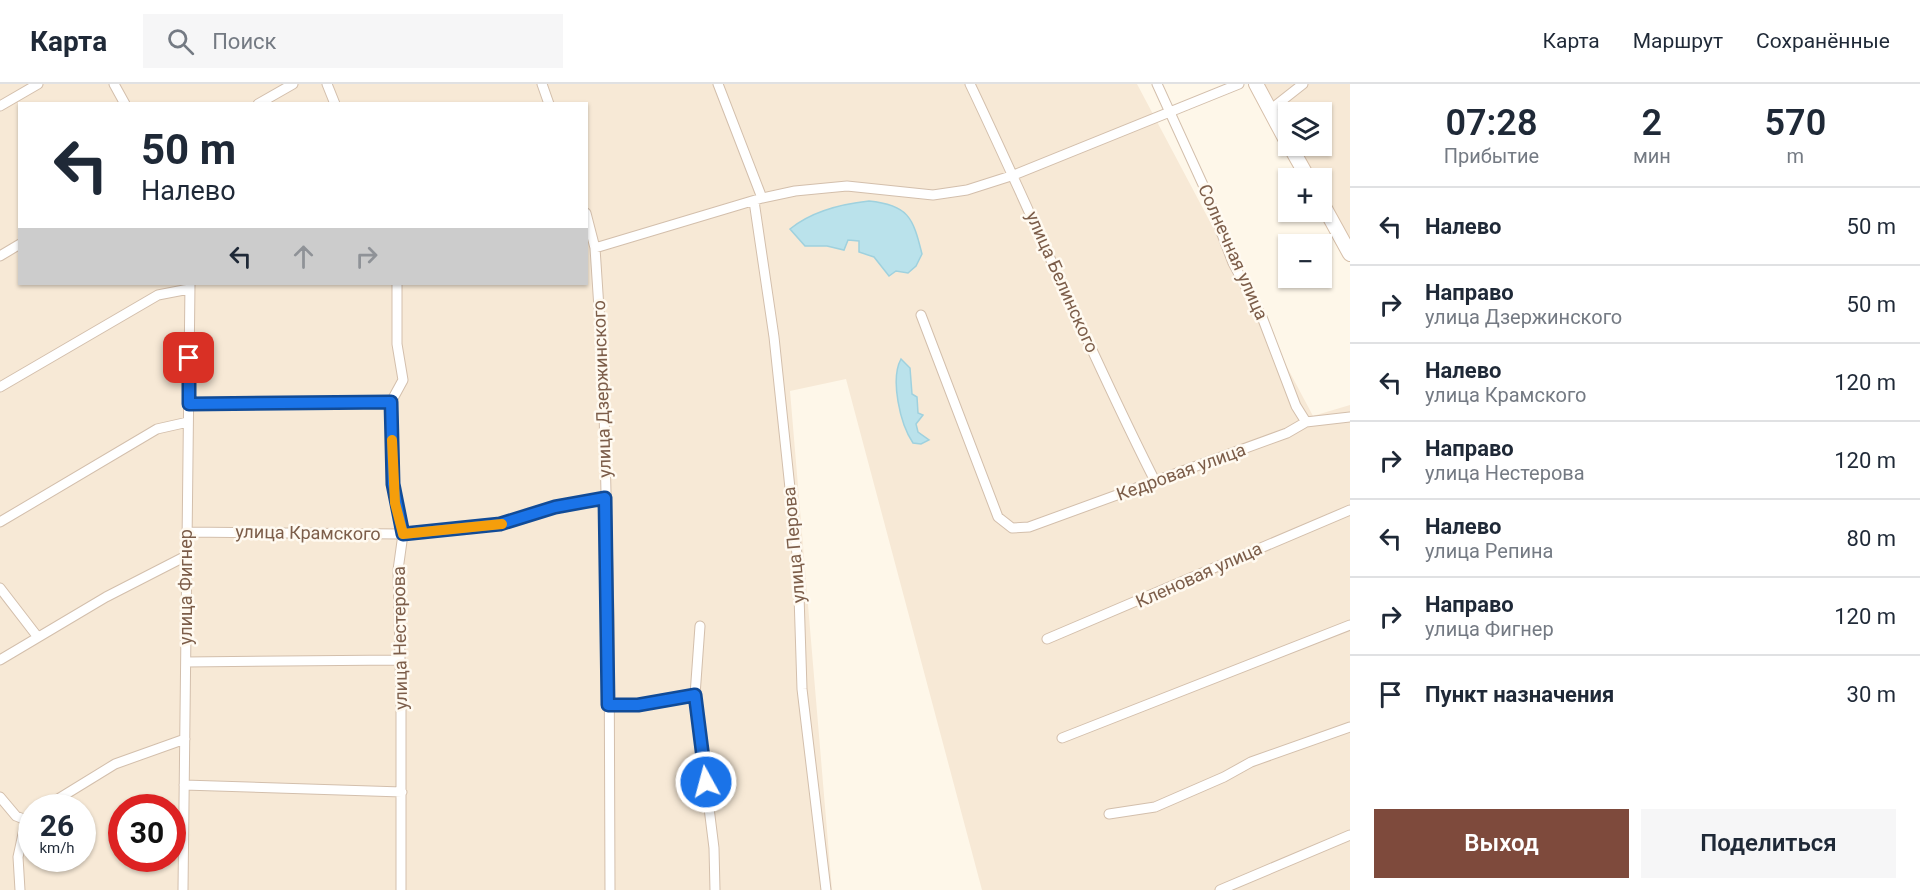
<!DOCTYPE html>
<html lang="ru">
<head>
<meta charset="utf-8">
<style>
  :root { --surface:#fff; --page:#f6f6f7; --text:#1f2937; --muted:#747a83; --line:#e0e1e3; --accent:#7e4a3c }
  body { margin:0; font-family:Roboto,sans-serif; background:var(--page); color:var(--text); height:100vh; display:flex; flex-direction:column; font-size:22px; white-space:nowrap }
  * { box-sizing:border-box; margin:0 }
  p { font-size:20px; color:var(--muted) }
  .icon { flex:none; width:33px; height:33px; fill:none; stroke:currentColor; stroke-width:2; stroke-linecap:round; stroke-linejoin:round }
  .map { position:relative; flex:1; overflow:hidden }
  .drawer { display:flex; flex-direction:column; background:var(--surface); width:570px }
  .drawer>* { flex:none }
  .guide { position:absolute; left:18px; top:18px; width:570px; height:183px; border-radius:0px; box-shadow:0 2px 4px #0004; background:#fff; color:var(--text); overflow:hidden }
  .controls { position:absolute; left:1278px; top:18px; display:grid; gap:12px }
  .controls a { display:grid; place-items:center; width:54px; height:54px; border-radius:0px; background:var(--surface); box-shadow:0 2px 4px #0004; font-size:30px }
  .speed { position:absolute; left:18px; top:710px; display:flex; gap:12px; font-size:30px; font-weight:700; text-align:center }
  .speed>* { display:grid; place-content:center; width:78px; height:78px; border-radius:50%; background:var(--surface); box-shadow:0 2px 4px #0004; line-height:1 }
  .speed small { font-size:15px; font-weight:400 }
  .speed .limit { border:9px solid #d22; background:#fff; color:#111 }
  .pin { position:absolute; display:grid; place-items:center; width:51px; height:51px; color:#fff; margin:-26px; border-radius:12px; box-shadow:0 3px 9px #0006 }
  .me { position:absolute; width:66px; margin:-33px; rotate:353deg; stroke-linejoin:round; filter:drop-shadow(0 0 4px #0008) }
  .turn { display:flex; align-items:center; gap:21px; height:126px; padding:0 24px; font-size:27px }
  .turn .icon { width:78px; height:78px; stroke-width:2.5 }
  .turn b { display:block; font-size:42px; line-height:51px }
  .lanes { display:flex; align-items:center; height:57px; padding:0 24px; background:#0003; justify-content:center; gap:30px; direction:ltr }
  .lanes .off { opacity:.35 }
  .eta { display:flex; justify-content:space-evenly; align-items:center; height:102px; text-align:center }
  .eta b { font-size:36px; font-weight:600; line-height:42px }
  .primary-button { display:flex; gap:12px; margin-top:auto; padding:12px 24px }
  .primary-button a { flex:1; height:69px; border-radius:0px; background:var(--accent); color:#fff; font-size:24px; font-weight:600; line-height:69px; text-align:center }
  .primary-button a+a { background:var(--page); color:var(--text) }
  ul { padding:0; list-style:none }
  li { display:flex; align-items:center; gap:18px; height:78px; padding:0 24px; border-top:2px solid var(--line) }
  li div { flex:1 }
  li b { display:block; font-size:22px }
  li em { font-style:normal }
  header { display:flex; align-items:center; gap:36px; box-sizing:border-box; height:84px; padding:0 30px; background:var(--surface); border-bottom:2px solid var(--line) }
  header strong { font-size:28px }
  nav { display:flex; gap:33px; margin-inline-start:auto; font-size:21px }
  .search { width:420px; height:54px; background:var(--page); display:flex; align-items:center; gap:15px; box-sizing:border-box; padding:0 21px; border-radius:0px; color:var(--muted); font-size:22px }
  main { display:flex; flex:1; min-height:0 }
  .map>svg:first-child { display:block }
</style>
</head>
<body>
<header>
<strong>Карта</strong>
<div class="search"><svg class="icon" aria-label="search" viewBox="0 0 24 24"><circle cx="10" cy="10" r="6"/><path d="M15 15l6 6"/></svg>Поиск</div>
<nav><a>Карта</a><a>Маршрут</a><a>Сохранённые</a></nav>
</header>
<main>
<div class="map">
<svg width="1350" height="806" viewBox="0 0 1350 806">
  <rect width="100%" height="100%" fill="#fef7e9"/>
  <path fill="#f7e9d6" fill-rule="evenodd" d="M0 0H1137L1313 332 1350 321V806H982L846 295 790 307 832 806H0ZM20 20H586V200H20ZM32 723H82V774H32ZM122 723H172V774H122Z
    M1256 0H1350V170L1322 119V94H1308L1290 62H1322V28H1288V60Z"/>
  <path fill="#bae2eb" stroke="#9fd1de" stroke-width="1.5" d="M869 117C908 121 913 133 922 170L916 182 908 189 896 187 889 192 874 173 859 168V157L848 156 844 166 827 162H805L790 145C812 127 841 120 869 117Z
    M901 275 910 284 912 310 917 313 918 329 923 331 916 340 918 348 929 356 921 360 913 359C900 340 890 295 901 275Z"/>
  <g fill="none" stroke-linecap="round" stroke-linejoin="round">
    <g stroke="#d3bfac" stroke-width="11">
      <path id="minor" d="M114 0 125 20
        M327 0 335 20
        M542 0 549 20
        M718 0 762 114
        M970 0C1033 132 1089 267 1155 397
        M1157 0 1204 103 1233 179 1262 233 1296 322 1306 338
        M258 20 293 0
        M0 22 38 0
        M1270 26 1303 0
        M754 117 774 253 798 480 802 605 826 806
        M586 129 595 164 603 285 609 532 610 806
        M595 164 762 114 795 107 847 102 933 111 967 106 1014 91 1239 0
        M0 172 20 160
        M397 200V260L403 296 391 318 393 400 403 450 398 486 401 617V806
        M921 231 998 433 1012 444 1029 443 1287 349 1306 338 1350 333
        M0 303 158 211 189 205
        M188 320 391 318
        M0 438 157 345 188 338
        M186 448 403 450 445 447 500 440 555 423 605 414
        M0 504 37 552
        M700 542 695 611 714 764 715 806
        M1047 555 1350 426
        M0 576 106 513 186 472
        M186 578 398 576
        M608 621H638L695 611
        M1062 654 1350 541
        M184 701 402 708
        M0 713 16 732 26 736
        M45 723 115 680 185 655
        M1109 730 1155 723 1224 693 1251 678 1350 643
        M20 806 18 773 26 736
        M183 806 190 200
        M1220 806 1350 751"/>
    </g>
    <g stroke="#d6bfa9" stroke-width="16">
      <path id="secondary" d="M1256 0 1288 60
        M1290 62 1308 94
        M1322 119 1350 170"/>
    </g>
    <use href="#minor" stroke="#fff" stroke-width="9"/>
    <use href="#secondary" stroke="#fff" stroke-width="14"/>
  </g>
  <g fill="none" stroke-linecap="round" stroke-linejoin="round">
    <g stroke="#114b97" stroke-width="15">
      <path id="route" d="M189 274V320L391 318 393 400 403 450 500 440 555 423 605 414 608 621H638L695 611 706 698"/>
    </g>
    <use href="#route" stroke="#1a73e8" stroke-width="10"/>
    <path stroke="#f59e0b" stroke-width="10" d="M392 356 395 419 403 450 502 440"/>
  </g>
  <g text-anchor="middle" stroke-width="5" stroke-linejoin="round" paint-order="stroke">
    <g font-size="18" fill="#7c5d49" stroke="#fffaf1">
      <text transform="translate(1233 168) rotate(66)" y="6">Солнечная улица</text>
      <text transform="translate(1062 198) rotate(66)" y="6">улица Белинского</text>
      <text transform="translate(602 305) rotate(-92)" y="6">улица Дзержинского</text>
      <text transform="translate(1181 388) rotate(-20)" y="6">Кедровая улица</text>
      <text transform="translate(308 449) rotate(1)" y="6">улица Крамского</text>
      <text transform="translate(794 461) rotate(-95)" y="6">улица Перова</text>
      <text transform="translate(1199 491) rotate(-24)" y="6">Кленовая улица</text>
      <text transform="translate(186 503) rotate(-90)" y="6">улица Фигнер</text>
      <text transform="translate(400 554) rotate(-91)" y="6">улица Нестерова</text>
    </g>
  </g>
</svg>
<div class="controls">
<a><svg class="icon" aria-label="layers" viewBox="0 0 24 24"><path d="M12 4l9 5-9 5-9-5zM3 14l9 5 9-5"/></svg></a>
<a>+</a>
<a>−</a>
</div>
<div class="speed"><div>26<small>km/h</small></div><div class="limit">30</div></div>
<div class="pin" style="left:189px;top:274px;background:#d93025"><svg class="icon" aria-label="arrive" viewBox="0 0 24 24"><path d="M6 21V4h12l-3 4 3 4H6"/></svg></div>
<svg class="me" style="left:706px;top:698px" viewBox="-20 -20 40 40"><circle r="17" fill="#1a73e8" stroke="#fff" stroke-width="3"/><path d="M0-11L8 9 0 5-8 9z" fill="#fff"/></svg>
<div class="guide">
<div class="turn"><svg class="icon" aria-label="left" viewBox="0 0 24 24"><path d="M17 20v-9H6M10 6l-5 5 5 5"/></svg><div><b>50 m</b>Налево</div></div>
<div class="lanes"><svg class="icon" aria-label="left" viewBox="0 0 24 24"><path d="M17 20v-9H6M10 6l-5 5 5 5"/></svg><svg class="icon off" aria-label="ahead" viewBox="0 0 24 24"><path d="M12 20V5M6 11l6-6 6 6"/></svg><svg class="icon off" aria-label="right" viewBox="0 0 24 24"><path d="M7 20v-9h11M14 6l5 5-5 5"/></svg></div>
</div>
</div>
<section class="drawer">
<div class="eta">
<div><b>07:28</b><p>Прибытие</p></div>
<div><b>2</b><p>мин</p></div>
<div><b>570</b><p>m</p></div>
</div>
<ul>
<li><svg class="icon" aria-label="left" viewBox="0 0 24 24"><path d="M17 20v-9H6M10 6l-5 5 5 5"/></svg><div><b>Налево</b></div><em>50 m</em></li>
<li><svg class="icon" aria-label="right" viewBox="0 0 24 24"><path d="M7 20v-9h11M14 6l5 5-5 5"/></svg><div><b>Направо</b><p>улица Дзержинского</p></div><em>50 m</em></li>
<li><svg class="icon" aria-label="left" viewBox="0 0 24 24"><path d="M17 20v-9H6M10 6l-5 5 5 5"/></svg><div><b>Налево</b><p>улица Крамского</p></div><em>120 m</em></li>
<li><svg class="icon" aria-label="right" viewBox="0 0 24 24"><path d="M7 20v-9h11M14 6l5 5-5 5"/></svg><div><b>Направо</b><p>улица Нестерова</p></div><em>120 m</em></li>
<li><svg class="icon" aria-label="left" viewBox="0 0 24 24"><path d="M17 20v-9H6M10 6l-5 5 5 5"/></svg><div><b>Налево</b><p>улица Репина</p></div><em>80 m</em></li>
<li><svg class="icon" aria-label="right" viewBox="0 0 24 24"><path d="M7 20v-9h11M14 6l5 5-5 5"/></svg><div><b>Направо</b><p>улица Фигнер</p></div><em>120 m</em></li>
<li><svg class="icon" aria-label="arrive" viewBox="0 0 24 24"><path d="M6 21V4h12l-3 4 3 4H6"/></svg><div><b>Пункт назначения</b></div><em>30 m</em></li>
</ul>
<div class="primary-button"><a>Выход</a><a>Поделиться</a></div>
</section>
</main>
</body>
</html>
